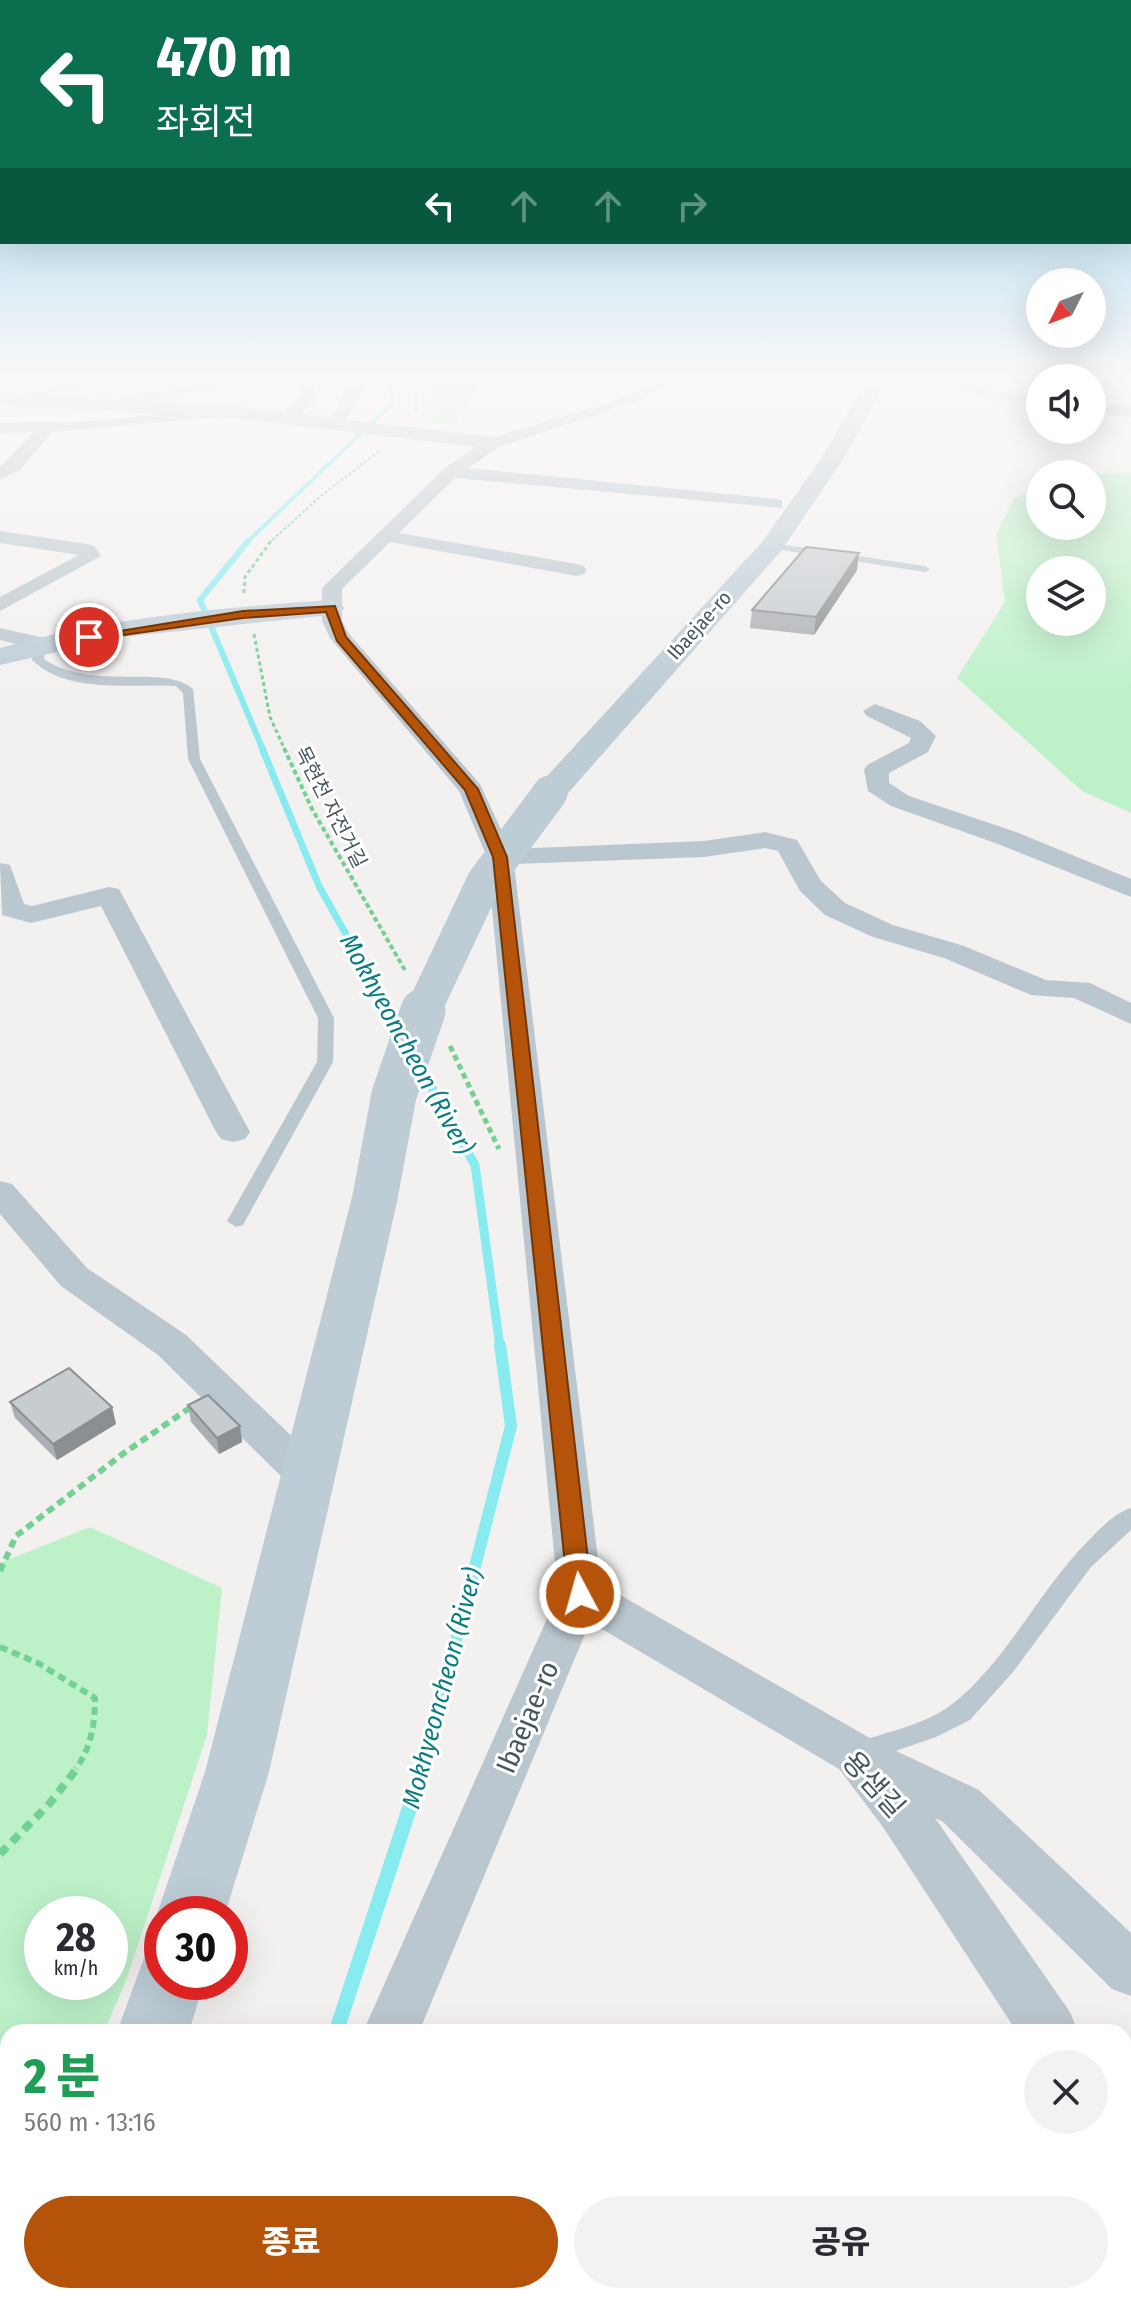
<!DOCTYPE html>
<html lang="ko">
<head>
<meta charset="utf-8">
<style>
  :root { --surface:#fff; --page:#f2f2f3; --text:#2b2b33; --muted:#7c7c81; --accent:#b45309 }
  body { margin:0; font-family:"Fira Sans Condensed","Noto Sans KR",sans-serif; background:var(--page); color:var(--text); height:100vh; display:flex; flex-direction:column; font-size:30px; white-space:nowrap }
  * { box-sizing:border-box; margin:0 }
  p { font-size:26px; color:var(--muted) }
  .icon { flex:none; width:44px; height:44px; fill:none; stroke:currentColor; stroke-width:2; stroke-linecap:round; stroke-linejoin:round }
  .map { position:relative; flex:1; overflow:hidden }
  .details { position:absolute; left:0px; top:2024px; width:1132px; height:280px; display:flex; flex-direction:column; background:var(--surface); border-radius:24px 24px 0 0; box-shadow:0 8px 32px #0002 }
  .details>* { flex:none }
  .guide { position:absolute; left:0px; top:0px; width:1132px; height:244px; box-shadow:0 8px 32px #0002; background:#0b6e4f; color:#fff; overflow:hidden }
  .needle { width:52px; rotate:228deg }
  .buttons { position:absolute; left:1026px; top:268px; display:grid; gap:16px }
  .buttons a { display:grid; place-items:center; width:80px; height:80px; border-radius:50%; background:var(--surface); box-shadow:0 8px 32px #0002; font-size:40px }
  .speed { position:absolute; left:24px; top:1896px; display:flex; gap:16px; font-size:40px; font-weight:700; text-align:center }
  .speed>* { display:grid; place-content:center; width:104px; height:104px; border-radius:50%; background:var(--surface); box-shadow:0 8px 32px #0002; line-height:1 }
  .speed small { font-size:20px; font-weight:400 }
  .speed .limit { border:12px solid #d22; background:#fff; color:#111 }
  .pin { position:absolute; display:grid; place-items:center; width:68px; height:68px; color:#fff; margin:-34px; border:4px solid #fff; border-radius:50%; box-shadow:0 2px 8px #0007 }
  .me { position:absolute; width:88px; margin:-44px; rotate:354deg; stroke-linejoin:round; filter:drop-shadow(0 0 6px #0008) }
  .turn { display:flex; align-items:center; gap:28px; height:168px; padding:0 24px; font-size:36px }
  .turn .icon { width:104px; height:104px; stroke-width:2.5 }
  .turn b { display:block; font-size:56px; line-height:68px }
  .lanes { display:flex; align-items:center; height:76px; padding:0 24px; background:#0003; justify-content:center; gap:40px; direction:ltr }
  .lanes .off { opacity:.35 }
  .round { display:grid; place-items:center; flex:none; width:84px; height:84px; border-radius:42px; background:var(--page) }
  .headline { display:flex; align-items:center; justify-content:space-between; height:136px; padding:0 24px }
  h1 { font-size:48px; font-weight:800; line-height:60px; color:#1e9e55 }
  .button { display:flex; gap:16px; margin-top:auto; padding:16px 24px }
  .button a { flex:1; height:92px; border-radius:48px; background:var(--accent); color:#fff; font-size:32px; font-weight:800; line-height:92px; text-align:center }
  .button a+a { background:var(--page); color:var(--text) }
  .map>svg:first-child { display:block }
</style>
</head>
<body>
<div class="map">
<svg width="1131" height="2304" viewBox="0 0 1131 2304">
  <rect width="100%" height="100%" fill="#f3f0f0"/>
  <path fill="#bdf2c9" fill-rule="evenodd" d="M430 378H478V387L455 424H433Z
    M1131 473V813L1082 791 957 678 1005 602 996 534 1014 498 1040 490V526H1092V474H1087ZM1040 570H1092V622H1040Z
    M90 1527 222 1588 207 1735 127 1978 104 2032H8V2252L0 2270V1563ZM42 1914H110V1982H42Z"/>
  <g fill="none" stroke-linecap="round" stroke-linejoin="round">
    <path stroke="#88ebf0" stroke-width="4" d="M246 543 393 403 389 378"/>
    <path stroke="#88ebf0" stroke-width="6" d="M248 541 200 600 263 750"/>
    <path stroke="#88ebf0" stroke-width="7" d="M262 748 319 886 390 1013"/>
    <path stroke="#88ebf0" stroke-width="9" d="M389 1011 400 1031
      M419 1065 475 1165 500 1347"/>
    <path stroke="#88ebf0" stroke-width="12" d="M423 1769 511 1426 500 1345"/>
    <path stroke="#88ebf0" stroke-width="15" d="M336 2032 423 1767
      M272 2304 274 2296"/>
    <path stroke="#73d194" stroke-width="2" stroke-dasharray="3 2" stroke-linecap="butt" d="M416 378V413
      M269 543 321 496 379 451"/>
    <path stroke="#73d194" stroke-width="3" stroke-dasharray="4 3" stroke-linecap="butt" d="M244 593 245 577 271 541
      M254 634 270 717 285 750"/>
    <path stroke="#73d194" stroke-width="4" stroke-dasharray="5 3" stroke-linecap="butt" d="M284 748 312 809 406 972"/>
    <path stroke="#73d194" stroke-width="5" stroke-dasharray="6 4" stroke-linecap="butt" d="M450 1046 499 1149"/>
    <path stroke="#73d194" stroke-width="6" stroke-dasharray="8 5" stroke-linecap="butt" d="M0 1571 16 1536 124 1453 194 1405
      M0 1647 38 1663 95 1698C95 1725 91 1747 76 1769"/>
    <path stroke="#73d194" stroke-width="8" stroke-dasharray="10 7" stroke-linecap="butt" d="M0 1854 50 1803 78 1767"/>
    <path fill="#bbc7ce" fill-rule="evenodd" d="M772 543 925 566 930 569 925 572 768 548V544Z
      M41 641 47 644 44 659C92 692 163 663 193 689L200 759 334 1018 333 1062 243 1225 236 1227 227 1221 317 1062 318 1018 188 759 183 693 176 686C129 683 69 695 32 660L35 644Z
      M1131 1508V1530L1091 1567 1013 1672 970 1720 936 1737 858 1764 849 1761 845 1753 849 1745C881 1733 923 1726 951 1705 1006 1663 1039 1590 1088 1541 1100 1529 1114 1513 1131 1508Z"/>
    <path fill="#bbc7ce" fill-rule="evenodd" d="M80 378H105L22 403 14 398Z
      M299 378H313L316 399 293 420H281V414L300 398Z
      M351 378H365L367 382C358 399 349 429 326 425L324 422 336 411Z
      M655 378H673L646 398 499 447 468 468 776 499 782 500V508L455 478 399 533 577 564 584 566 587 570 584 574 577 576 390 542 342 589V621L350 635 480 784 510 849 704 841 765 832 797 840 821 881 845 903 893 925 964 946 1046 980 1090 983 1131 1003V1024L1074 998 1031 995 944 958 873 937 825 915 800 891 778 851 765 848 704 857 514 864 601 1584 875 1741 979 1790 1131 1933V1996L1112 1989 943 1822 935 1818 1070 2012 1078 2032H1017L883 1827 839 1769 590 1622 419 2032H363L558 1594 487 857 459 791 330 638 322 621V588L445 468 487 439 605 404 636 392Z
      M940 378H961L990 389 1040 395V405L982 396Z
      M210 380 218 385 215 388 117 408 109 403 117 398Z
      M1092 402 1131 407V417L1092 412Z
      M233 407 239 409V415L52 432 21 469 0 480V467L34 432 0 433V423L91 421Z
      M0 531 87 544 94 546 101 556 0 611V597L79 555 0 543Z
      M0 628 49 639 52 644 41 650 0 640Z
      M875 704 920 721 936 736 928 752 889 773V783L909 796 1016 832 1131 879V897L998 844 891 806 868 791 864 770 867 765 909 743 911 738 867 716 863 711Z
      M0 863 10 865 24 904 32 906 109 887 119 889 250 1132 245 1139 233 1142 221 1139 216 1132 101 906 31 923 2 915Z
      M0 1181 12 1184 87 1268 186 1335 323 1466 329 1477 323 1488 308 1493 293 1488 158 1355 61 1286 0 1214Z
      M1124 2084 1131 2087V2148L1124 2145Z
      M160 2296H226L223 2304H157Z"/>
    <path fill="#bdccd5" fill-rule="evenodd" d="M868 378H888L844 458 781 551 562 800 550 803 538 800 534 793 538 786 763 541 822 457Z
      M0 393 233 406 493 437 504 443 493 449 233 418 0 405Z
      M331 600 340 602 344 608 340 614 122 637 0 665V648C108 618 219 608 331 600Z
      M375 1183 391 1187 398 1197 269 1772 225 1914H162V1926L157 1914 205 1772 352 1197 359 1187Z
      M162 1950V1982H204L189 2032H117L144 1958Z
      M27 2296H107L104 2304H24Z"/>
    <path stroke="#bdccd5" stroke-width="35" d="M422 1013 484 882 550 793"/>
    <path stroke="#bdccd5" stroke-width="45" d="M375 1197 394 1095 423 1011"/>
  </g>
  <path fill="#abafb3" d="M857 570 814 635 750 628 752 610Z
    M10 1402 112 1407 116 1424 57 1460 15 1418Z
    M188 1405 240 1426 242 1442 219 1454 191 1422Z"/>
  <path fill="#8b8f92" d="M859 553 857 570 814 635 816 617Z
    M112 1407 116 1424 57 1460 53 1444Z
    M240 1426 242 1442 219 1454 217 1438Z"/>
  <path fill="#c7ccd0" stroke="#8b8f92" stroke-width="2" d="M806 547 859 553 816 617 752 610Z
    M69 1368 112 1407 53 1444 10 1402Z
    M208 1395 240 1426 217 1438 188 1405Z"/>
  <linearGradient id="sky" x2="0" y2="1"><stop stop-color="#81caeb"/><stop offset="0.54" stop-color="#faf8f8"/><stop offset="1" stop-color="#faf8f8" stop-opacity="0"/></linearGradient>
  <rect width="1131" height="700" fill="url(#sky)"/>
  <path fill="#b45309" stroke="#753606" stroke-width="2" d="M335 606 346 637 478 789 507 857 592 1594 588 1601 580 1604 572 1601 568 1594 493 857 465 790 337 641 326 612 243 618 89 640 83 637 243 611Z"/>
  <g text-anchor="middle" stroke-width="6" stroke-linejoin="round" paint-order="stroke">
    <g font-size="20" fill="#47575f" stroke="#fff">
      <text transform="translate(699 625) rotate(-48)" y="7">Ibaejae-ro</text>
      <text transform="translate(331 807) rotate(63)" y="7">목현천 자전거길</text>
    </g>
    <g font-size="26" font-style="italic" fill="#097d82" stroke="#fff">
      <text transform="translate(407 1044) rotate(61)" y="9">Mokhyeoncheon (River)</text>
      <text transform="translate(442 1688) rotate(-75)" y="9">Mokhyeoncheon (River)</text>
    </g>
    <g font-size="28" fill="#47575f" stroke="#fff">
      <text transform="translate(527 1717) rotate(-67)" y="10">Ibaejae-ro</text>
      <text transform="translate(874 1784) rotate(48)" y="10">용샘길</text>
    </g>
  </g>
</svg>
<div class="buttons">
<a><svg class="needle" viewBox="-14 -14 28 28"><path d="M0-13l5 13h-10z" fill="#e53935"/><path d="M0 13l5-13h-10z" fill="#7c7c81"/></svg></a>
<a><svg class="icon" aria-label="sound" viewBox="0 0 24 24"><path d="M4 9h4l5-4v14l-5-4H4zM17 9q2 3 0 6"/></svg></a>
<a><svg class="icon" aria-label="search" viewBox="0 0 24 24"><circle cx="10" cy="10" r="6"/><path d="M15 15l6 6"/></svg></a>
<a><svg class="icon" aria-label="layers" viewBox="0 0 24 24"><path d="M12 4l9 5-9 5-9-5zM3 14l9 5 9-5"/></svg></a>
</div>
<div class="speed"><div>28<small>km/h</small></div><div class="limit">30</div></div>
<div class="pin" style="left:89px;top:637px;background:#d93025"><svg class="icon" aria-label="arrive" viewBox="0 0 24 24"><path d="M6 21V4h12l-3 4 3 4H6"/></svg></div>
<svg class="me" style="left:580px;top:1594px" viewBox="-20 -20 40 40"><circle r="17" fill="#b45309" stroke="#fff" stroke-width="3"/><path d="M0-11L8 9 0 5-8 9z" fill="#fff"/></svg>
<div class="guide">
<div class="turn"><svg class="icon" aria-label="left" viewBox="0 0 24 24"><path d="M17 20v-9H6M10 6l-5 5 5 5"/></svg><div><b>470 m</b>좌회전</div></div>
<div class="lanes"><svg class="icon" aria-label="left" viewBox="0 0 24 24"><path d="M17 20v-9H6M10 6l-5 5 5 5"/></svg><svg class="icon off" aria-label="ahead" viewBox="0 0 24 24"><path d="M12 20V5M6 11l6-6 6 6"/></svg><svg class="icon off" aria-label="ahead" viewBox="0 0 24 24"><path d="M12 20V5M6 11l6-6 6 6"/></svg><svg class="icon off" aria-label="right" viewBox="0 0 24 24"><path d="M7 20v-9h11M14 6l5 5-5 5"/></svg></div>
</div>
<section class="details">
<div class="headline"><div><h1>2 분</h1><p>560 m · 13:16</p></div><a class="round"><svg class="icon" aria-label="close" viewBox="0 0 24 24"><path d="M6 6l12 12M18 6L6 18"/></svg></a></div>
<div class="button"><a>종료</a><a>공유</a></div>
</section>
</div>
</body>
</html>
